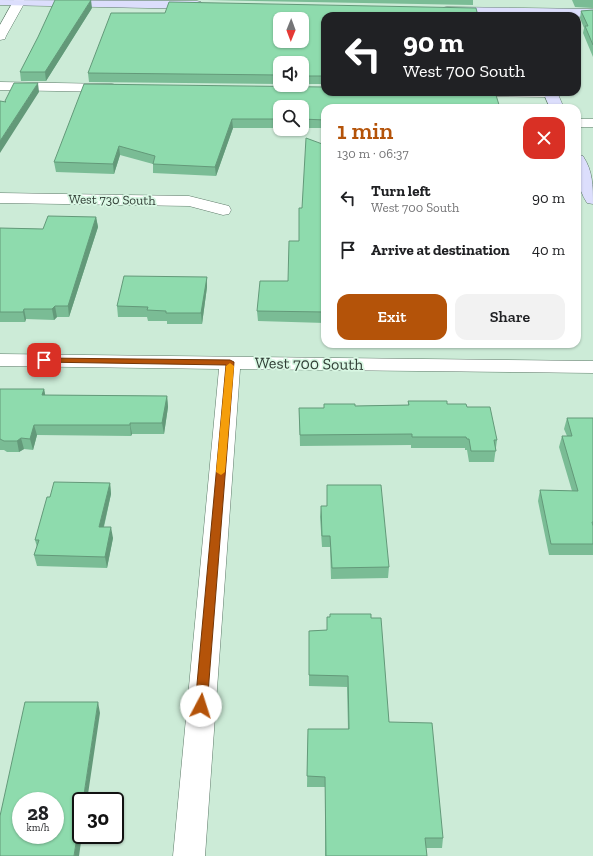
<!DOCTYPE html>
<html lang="en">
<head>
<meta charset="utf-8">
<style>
  :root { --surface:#fff; --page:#f2f2f2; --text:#202124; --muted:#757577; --accent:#b45309 }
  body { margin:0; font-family:"Zilla Slab",serif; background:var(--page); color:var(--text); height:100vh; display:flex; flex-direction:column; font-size:15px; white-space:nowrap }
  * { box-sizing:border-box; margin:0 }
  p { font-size:13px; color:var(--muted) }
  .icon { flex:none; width:22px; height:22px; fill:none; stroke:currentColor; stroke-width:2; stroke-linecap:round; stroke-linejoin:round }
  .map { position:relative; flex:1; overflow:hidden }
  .sheet { position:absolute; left:321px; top:104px; width:260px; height:244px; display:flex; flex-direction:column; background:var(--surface); border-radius:12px; box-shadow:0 1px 3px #0004 }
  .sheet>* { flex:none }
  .top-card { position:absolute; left:321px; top:12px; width:260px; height:84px; border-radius:12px; box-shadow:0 1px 3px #0004; background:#202124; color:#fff; overflow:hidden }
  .needle { width:26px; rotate:181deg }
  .fabs { position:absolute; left:273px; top:12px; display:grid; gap:8px }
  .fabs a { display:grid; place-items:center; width:36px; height:36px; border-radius:8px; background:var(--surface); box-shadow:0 1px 3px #0004; font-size:20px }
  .speed { position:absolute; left:12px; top:792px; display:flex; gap:8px; font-size:20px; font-weight:700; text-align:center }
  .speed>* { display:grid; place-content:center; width:52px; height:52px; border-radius:50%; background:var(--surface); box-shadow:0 1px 3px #0004; line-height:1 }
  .speed small { font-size:10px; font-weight:400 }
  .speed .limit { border:2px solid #111; border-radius:6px; background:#fff; color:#111 }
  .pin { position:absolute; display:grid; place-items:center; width:34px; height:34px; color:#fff; margin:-17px; border-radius:8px; box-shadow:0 2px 6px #0006 }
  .me { position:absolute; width:44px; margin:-22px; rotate:5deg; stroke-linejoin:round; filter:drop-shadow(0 0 3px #0008) }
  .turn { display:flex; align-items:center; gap:14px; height:84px; padding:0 16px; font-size:18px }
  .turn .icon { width:52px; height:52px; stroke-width:2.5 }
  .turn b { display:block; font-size:28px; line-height:34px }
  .round { display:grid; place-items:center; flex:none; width:42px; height:42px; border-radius:12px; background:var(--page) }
  .summary { display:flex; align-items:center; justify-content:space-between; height:68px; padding:0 16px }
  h1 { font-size:24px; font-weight:600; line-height:30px; color:var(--accent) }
  .primary-button { display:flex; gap:8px; margin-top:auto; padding:8px 16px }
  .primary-button a { flex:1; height:46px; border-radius:12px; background:var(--accent); color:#fff; font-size:16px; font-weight:600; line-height:46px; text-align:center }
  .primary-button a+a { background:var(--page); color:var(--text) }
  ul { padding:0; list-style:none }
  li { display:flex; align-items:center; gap:12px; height:52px; padding:0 16px }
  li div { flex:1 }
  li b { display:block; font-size:15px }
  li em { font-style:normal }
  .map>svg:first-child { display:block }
</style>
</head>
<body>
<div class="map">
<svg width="593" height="856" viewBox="0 0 593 856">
  <rect width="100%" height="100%" fill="#ccebd7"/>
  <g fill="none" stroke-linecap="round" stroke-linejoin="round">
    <g stroke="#5e7a69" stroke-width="1">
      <path id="street" d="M14 0H24L25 2 6 36 5 39 0 40V25Z
        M0 82 112 84 117 85 119 88 117 91 112 92 0 90Z
        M466 92H557L558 93 556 96 551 97 473 96 468 95Z
        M577 119H593V127H577Z
        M0 193 189 196 229 206 231 210 229 214 223 215 189 206 0 203Z
        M0 354 593 361V373L240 369 205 856H173L219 369 0 366Z"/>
    </g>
    <g stroke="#5e7a69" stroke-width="1">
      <path id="secondary" d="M0 0 197 1 201 2 203 5 201 8 197 9 0 5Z
        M447 7 593 9V17L443 14 441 11 443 8Z
        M543 92H557L564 108H550Z
        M577 154 583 156C593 171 593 186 593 204L587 203C577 188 577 172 577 154Z"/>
    </g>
    <use href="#street" fill="#fff" fill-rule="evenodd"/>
    <use href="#secondary" fill="#dcdefc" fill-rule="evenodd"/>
  </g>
  <path fill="#7abc95" d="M207 0H473V5Z
    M572 0H593V8L575 7Z
    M92 8 46 81H21L20 72Z
    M593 10V57L583 33 584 28 580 18 581 11Z
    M325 16V84H302V63H280V84L89 82 88 73Z
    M325 87V128H302V107H280V128H233L216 176 153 173V164L120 155 114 174 56 172 54 162Z
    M325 145V323L258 321 257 311 288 281 299 241 302 208Z
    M96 217 98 227 69 317H57L54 320 26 319 25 322H0V228L43 229Z
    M207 277V287L202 324H167V321H148L147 317H118L117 306Z
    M0 389H44L45 395 167 396 168 407 164 434H132L131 436 37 435 33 450 24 449 19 452H7L4 450H0Z
    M408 401 447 404 467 407 497 440 494 462H469L467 450H465V448H411V445L300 446 299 408H324L355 406 408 405Z
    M567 418H593V555H549L538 501 540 490 572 491 559 447 562 436H567L564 429Z
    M110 483 111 494 104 527 113 538 107 568 37 566 34 555 37 547 35 540 50 497Z
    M327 485 389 567 388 578 331 579 330 547H322L320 517 321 506H327Z
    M327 617 371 618 389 722 443 838 442 848H426L427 856H325V787H307L308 729H348L347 687 309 686V631L327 630Z"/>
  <path fill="#639979" d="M91 0 92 8 46 81 45 72Z
    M38 83 39 92 0 153V141Z
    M232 119 233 128 216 176 215 167Z
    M119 146 120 155 114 174 113 164Z
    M96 217 98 227 69 317 68 306Z
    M207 277V287L202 324 201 313Z
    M55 306 57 317 54 320 52 309Z
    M24 309 26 319 25 322 23 312Z
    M44 389 46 399 42 395Z
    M167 396 168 407 164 434 162 423Z
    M130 423 132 434 131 436 130 425Z
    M34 425 37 435 33 450 30 439Z
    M21 438 24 449 19 452 17 441Z
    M110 483 111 494 101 538 99 527Z
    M111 527 113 538 107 568 105 557Z
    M98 702 100 713 87 801H83Z
    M81 811V835H82L79 856H74Z"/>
  <path fill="#8edbad" stroke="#639979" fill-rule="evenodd" d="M55 0H91L45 72H20L38 37Z
    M169 2 476 8 478 16H325V76H302V63H280V75L88 73 111 13H165ZM280 19H302V41H280Z
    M593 10V45L585 26H588L581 11Z
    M14 83H38L0 141V101L6 102 5 101Z
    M84 84 325 87V92H495L500 108H325V120L302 119V107H280V119H232L215 167 153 164 155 156 119 146 113 164 54 162Z
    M306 138 325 145V173L321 175 325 176V312L257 311 260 281H288L289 241H299V208H302Z
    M48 216 96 217 68 306H55L52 309H24L23 312H0V228L43 229Z
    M124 276 207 277 201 313H166V311L147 310 148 307 117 306Z
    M0 389H44L42 395 167 396 162 423H130V425H34L30 439 21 438 17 441H4L0 439Z
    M408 401H447V404H466L467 407H490L497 440H494L496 451H471L469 439H467L466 437H412V434L300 435 299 408H324V404H355V406L409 405Z
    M567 418H593V522H592L593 526V544H551L540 490 578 491 562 436H572Z
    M54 482 110 483 99 527H111L105 557 34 555 39 540H35L47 497H50Z
    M327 485H381L389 567 332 568 330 536H322L321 506H327Z
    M330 614H371V618H381L389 722 432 723 443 838H425L427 856H326L325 777 307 776 308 729H349L348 676 309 675V631L327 630V617H330Z
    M25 702H98L83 801H81V811L74 856H0V816ZM21 801H55V835H21Z"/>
  <path fill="#b45309" stroke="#753606" d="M44 358 230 360 234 362 207 706 205 710 201 712 197 710 195 706 226 365 41 362 40 360Z"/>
  <path fill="#f59e0b" d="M230 363 234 366 225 472 221 475 216 472 226 366Z"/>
  <g text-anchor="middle" stroke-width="3.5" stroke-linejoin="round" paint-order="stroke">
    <g font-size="13" fill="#303d35" stroke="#d9f8e4">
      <text transform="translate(112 199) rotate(1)" y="5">West 730 South</text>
    </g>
    <g font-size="16" fill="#303d35" stroke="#d9f8e4">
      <text transform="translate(309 363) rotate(1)" y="6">West 700 South</text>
    </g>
  </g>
</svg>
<div class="fabs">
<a><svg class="needle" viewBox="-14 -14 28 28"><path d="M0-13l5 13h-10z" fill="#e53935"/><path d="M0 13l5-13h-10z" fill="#757577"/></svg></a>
<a><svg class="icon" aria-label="sound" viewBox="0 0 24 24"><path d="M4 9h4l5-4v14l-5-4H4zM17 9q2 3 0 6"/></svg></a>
<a><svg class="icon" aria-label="search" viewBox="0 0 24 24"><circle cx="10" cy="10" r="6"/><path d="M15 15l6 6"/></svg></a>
</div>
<div class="speed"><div>28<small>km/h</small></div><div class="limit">30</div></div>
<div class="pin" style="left:44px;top:360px;background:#d93025"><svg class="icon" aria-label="arrive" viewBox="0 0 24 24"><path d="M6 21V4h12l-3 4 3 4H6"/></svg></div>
<svg class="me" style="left:201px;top:706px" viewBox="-20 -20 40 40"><circle r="19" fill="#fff"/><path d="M0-13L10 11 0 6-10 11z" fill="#b45309"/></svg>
<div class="top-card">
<div class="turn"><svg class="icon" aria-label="left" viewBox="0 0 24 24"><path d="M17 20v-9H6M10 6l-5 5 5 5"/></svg><div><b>90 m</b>West 700 South</div></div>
</div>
<section class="sheet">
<div class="summary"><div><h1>1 min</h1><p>130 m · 06:37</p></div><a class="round" style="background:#d93025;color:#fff"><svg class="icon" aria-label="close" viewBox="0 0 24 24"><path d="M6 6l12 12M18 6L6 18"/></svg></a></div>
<ul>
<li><svg class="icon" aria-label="left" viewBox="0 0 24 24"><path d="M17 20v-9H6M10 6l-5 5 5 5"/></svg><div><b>Turn left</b><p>West 700 South</p></div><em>90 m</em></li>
<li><svg class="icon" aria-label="arrive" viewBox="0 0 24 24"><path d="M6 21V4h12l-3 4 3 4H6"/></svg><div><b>Arrive at destination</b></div><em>40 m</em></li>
</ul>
<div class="primary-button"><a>Exit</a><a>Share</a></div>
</section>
</div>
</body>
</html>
